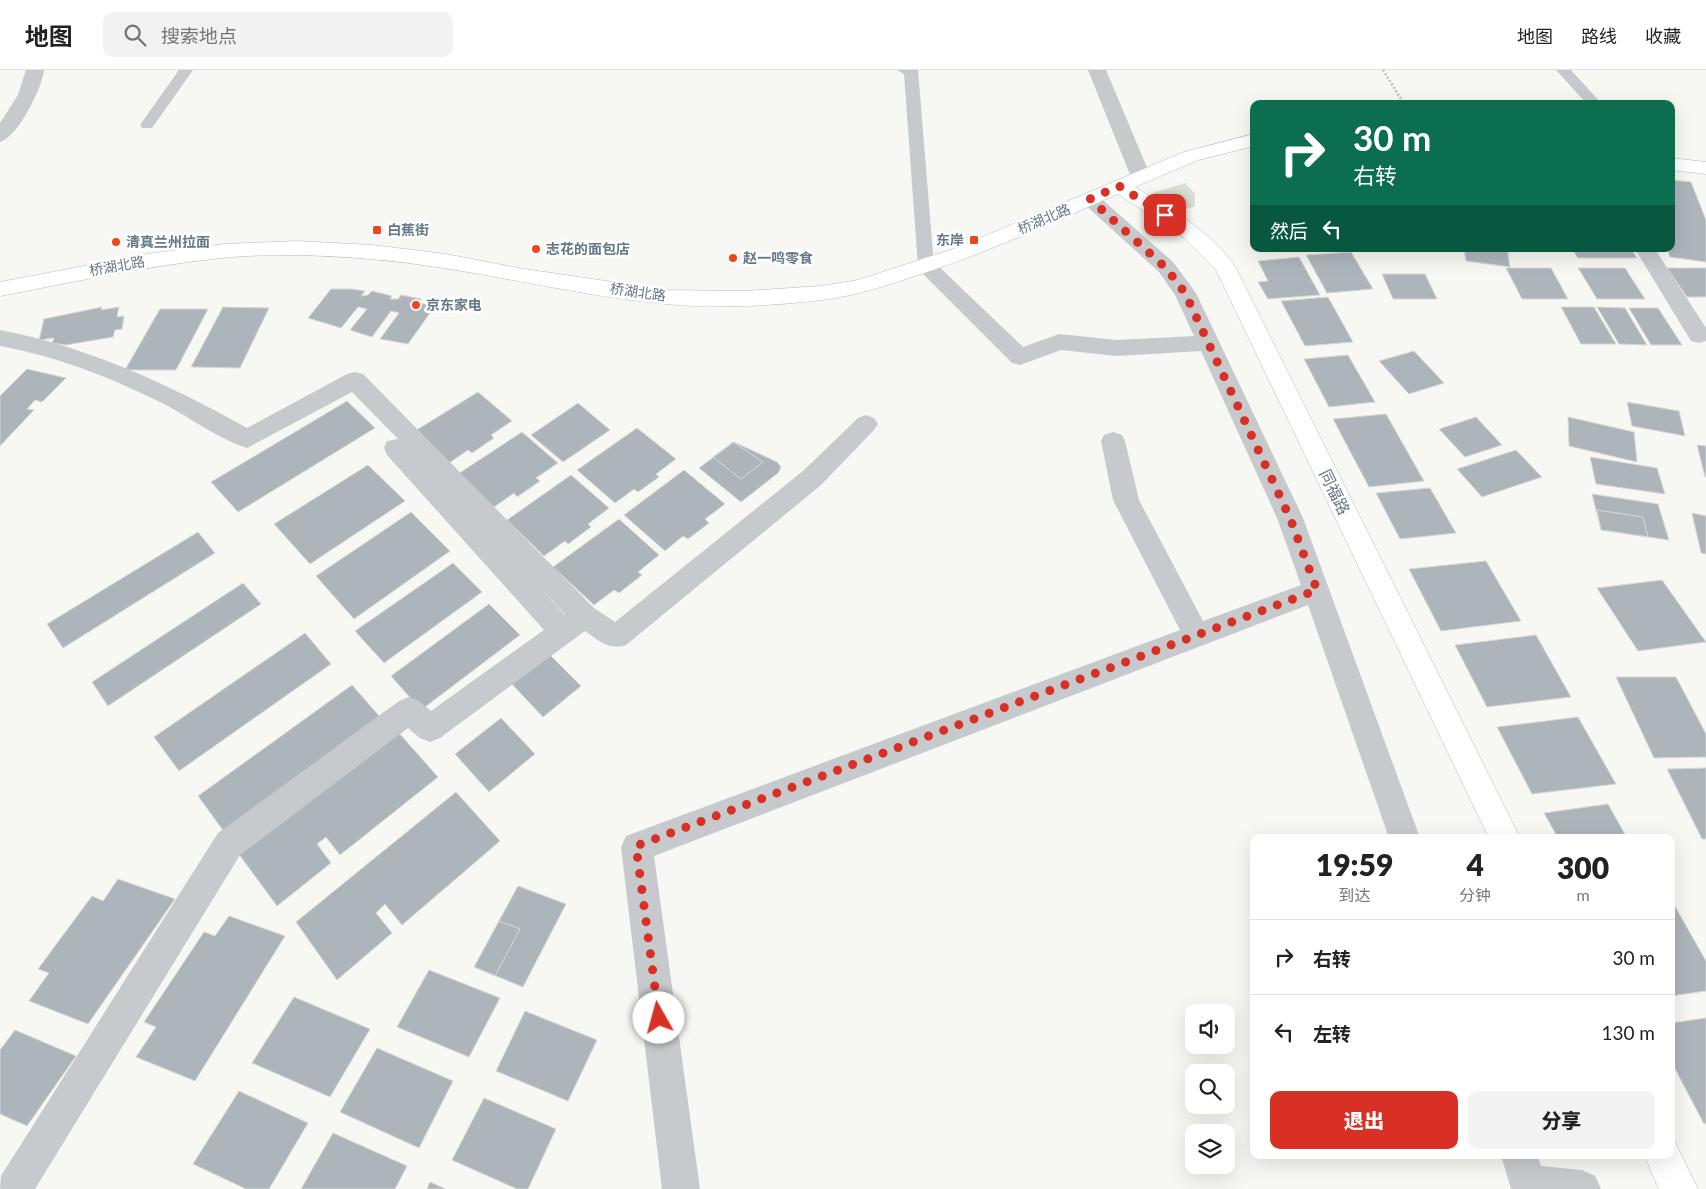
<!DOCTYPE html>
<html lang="zh">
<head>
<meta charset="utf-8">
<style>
  :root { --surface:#fff; --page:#f2f2f2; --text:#222; --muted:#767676; --line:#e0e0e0; --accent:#d93025 }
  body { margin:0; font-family:Lato,"Noto Sans SC",sans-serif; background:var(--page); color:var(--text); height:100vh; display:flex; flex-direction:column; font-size:19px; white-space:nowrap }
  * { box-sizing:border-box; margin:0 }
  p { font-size:16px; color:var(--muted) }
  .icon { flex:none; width:28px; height:28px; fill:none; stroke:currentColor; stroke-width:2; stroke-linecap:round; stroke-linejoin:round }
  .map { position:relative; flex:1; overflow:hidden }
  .drawer { position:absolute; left:1250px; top:764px; width:425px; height:325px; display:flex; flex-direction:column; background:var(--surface); border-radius:10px; box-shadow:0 5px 20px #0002 }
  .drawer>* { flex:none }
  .banner { position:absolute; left:1250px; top:30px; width:425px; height:152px; border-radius:10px; box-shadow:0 5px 20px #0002; background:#0b6e4f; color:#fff; overflow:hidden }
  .buttons { position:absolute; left:1185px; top:934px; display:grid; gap:10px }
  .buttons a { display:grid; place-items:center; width:50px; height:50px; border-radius:10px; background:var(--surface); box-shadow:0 5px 20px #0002; font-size:25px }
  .pin { position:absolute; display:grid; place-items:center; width:42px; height:42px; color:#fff; margin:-21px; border-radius:10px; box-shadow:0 2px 8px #0006 }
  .me { position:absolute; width:55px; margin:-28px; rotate:353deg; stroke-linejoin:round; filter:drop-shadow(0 0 4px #0008) }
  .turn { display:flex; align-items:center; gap:18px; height:105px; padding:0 20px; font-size:22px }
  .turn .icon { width:65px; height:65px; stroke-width:2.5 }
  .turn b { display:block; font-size:35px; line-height:42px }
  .then { display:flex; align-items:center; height:48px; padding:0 20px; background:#0003; gap:10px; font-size:19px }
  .eta { display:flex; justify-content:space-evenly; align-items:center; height:85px; text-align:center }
  .eta b { font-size:30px; font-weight:800; line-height:35px }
  .button { display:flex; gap:10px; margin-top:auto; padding:10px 20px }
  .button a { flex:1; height:58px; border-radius:10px; background:var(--accent); color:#fff; font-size:20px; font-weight:800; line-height:58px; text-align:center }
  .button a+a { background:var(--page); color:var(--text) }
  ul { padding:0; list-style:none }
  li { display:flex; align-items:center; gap:15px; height:75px; padding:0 20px; border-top:1px solid var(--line) }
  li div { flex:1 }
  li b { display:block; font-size:19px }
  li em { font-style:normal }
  header { display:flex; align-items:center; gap:30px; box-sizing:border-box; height:70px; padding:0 25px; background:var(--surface); border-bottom:1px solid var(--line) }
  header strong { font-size:24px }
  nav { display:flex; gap:28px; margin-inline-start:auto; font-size:18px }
  .search { width:350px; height:45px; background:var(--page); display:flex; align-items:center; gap:12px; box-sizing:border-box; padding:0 18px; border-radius:10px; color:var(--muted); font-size:19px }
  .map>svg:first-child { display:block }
</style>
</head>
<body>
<header>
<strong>地图</strong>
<div class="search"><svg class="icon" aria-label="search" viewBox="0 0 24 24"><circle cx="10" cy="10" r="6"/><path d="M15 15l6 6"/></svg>搜索地点</div>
<nav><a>地图</a><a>路线</a><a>收藏</a></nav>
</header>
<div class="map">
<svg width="1706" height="1119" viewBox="0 0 1706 1119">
  <rect width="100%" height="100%" fill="#f7f7f3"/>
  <path fill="#d8dfd4" d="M1185 113 1195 124V136C1179 144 1167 135 1152 127L1153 123Z"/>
  <path fill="#adb5bb" stroke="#d8d8d6" d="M1671 110 1691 112 1706 150V192L1670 187 1667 179H1671V148H1673L1671 146Z
    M1464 179H1487L1508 182 1510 197 1466 191Z
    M1464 179H1507L1510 197 1466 191Z
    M1572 179H1631L1637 188H1578Z
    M1351 182 1373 219 1327 223 1306 185Z
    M1299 187 1320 225 1268 229 1258 212 1268 211 1258 191Z
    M1506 198H1551L1568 229H1522Z
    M1578 198H1625L1645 229H1597Z
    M1667 198H1706V227H1687Z
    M1382 204H1425L1437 229H1393Z
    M331 219H352L365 221 361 226 368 225 372 221 392 226 390 229H398L401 225 421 229 419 233 435 236 408 274 380 269 399 243 391 241 372 267 350 260 367 239 358 237 341 258 308 248Z
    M1328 227 1353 272 1305 276 1281 231Z
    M102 237 101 240 119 237 117 247 124 246 122 259 115 260 113 267 66 275 52 273 54 268 39 270 44 249Z
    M223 237 269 238 240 298 191 297Z
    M1561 237H1594L1616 274H1581Z
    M1597 237 1625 238 1647 275 1619 274Z
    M1629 238H1658L1682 275H1651Z
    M160 239H208L176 300H125Z
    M1414 281 1444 313 1409 324 1379 291Z
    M1348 285 1375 332 1329 337 1304 289Z
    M27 299 66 308 42 332 35 330 27 339 34 340 0 376V326Z
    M478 322 512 351 491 365 494 368 472 383 468 380 449 393 415 361Z
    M347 331 375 358 238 442 211 412Z
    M1627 332 1679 341 1685 366 1632 356Z
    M578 333 610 360 563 392 531 365Z
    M1386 344 1424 411 1369 417 1333 349Z
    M1476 347 1502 375 1465 387 1439 359Z
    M1568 347 1634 362 1637 392 1569 376Z
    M637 358 676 389 656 404 659 407 638 422 634 419 615 433 577 400Z
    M522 362 558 393 536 408 540 411 517 427 514 423 494 437 458 404Z
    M733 372 763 392 741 409 713 387Z
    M734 372 777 392 781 397 778 403 741 432 699 398Z
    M1697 375 1706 376V407H1705Z
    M1516 380 1542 407 1482 427 1457 399Z
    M1590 387 1657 398 1665 424 1596 414Z
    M368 395 405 431 310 494 274 454Z
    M684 400 725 434 705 449 709 453 688 469 683 466 665 481 624 445Z
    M571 405 609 438 588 454 591 457 568 474 565 471 544 486 507 450Z
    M1430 418 1456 463 1400 469 1376 423Z
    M1592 424 1658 434 1669 470 1601 460Z
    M1597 440 1643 447 1648 467 1601 460Z
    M411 442 450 481 354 549 316 506Z
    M1692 443 1706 446V484L1701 483Z
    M619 449 659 485 638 502 642 505 619 523 614 520 594 535 553 497Z
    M198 462 215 483 63 578 47 554Z
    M1486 491 1521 551 1441 561 1409 499Z
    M453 493 482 522 384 593 355 561Z
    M1662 510 1706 572 1638 581 1597 518Z
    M243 513 261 534 108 636 92 612Z
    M489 534 520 565 421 640 391 606Z
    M305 563 331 594 179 701 154 667Z
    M1536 565 1571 627 1487 637 1455 575Z
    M548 583 581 616 543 647 510 612Z
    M1616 607H1676L1706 664V687L1654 688Z
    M352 615 380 647 225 763 198 726Z
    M1578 647 1616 714 1532 724 1497 657Z
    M501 648 535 684 489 722 455 684Z
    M398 662 438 707 340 785 326 767 317 774 331 793 277 836 238 783Z
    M1706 698V769H1702L1667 699Z
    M456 722 500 771 402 855 385 834 376 843 392 863 337 910 296 852Z
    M1608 734 1627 768H1558L1544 743Z
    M118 809 175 829 88 954 29 931 49 903 38 899 92 826 103 831Z
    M518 816 566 834 523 917 474 897Z
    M1672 831 1706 891V921L1671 926Z
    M229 846 285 866 195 1011 136 987 156 957 144 952 204 862 215 866Z
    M499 851 520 859 495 906 474 897Z
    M429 900 500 928 469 987 397 957Z
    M294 927 370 959 330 1027 252 993Z
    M525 941 597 970 568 1031 496 1001Z
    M1706 948V1053L1704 1054 1671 991V953Z
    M15 960 76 986 27 1056 0 1044V980Z
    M377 978 453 1011 419 1078 340 1042Z
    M239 1021 308 1053 269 1119H246L193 1094Z
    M484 1028 556 1059 528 1119H517L452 1090Z
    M333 1063 407 1096 395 1119H301Z
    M430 1112 446 1119H427Z"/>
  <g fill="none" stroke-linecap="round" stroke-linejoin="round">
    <g stroke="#b6bcc0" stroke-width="1">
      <path id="secondary" d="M1254 64V76L1198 90 1135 117C1171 140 1212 161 1236 198L1520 768H1489L1216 200 1183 167 1118 124C1053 152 989 182 921 204 888 215 856 226 821 230 771 236 717 239 666 234 567 225 470 197 370 189 321 185 270 183 221 188 147 196 73 212 0 226V212L147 184 224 174 297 171 372 175 446 184 518 198 667 220 745 221 821 216 858 210 959 177 1184 82Z
        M1671 88 1706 92V104L1671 100Z
        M1671 1070 1675 1072 1698 1119H1659L1644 1085H1671Z"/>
    </g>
    <path stroke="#bdc0c2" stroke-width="2.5" stroke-dasharray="2 2" stroke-linecap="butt" d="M1383 0 1404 34"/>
    <path fill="#c6cacd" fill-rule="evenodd" d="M179 0H193L152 58H142L140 55Z
      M897 0H918L934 196 932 200H920L918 196 904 4Z
      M1556 0H1571L1602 34H1587Z"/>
    <path fill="#c6cacd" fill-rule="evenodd" d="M26 0H44C42 18 18 67 0 72V53L18 25Z
      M1088 0H1106L1151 107 1148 111 1141 113 1134 111 1131 107Z
      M1090 123 1097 125 1173 192 1196 223 1303 448 1420 768H1389L1308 535 654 786 700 1119H662L621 777 626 766 1180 560 1113 430 1101 371 1104 365 1113 362 1122 365 1125 371 1139 430 1203 551 1301 515 1277 448 1201 281 1117 286 1061 280 1020 295 1012 293 915 196 919 191 926 189 933 191 1023 277 1059 264 1117 270 1194 266 1175 225 1159 202 1083 133 1080 129 1083 125Z
      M1635 179H1655L1706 258V271L1699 273 1691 271Z
      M0 260C89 277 168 314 247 358L347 304 355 302 363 304 594 538 615 552 803 401 858 348 866 345 874 348 878 354 874 360 821 415 626 575C609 581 598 570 585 561L440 668 430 672 420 668 408 658 240 785 35 1119H0L1 1106 218 763 399 631 409 627 419 631 431 641 544 560 387 385 384 378 387 371 398 369 352 322 247 378C219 369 192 349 166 335 112 308 59 287 0 276ZM539 517 565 544V545Z
      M1501 1085H1537L1541 1096 1582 1100 1595 1106 1601 1119H1511Z"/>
    <use href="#secondary" fill="#fff" fill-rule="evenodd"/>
  </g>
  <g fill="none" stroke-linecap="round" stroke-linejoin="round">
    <path stroke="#d93025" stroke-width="9" stroke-dasharray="0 16.2" d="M659 948 636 776 1317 520 1290 448 1185 223 1166 198 1090 129 1119 116 1165 145"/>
  </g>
  <g fill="#ee451c" stroke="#fff" stroke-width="2">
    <rect x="372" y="155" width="10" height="10" rx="2.5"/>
    <rect x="969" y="165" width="10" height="10" rx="2.5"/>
    <circle cx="116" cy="172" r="5"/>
    <circle cx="536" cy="179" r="5"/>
    <circle cx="733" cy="188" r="5"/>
    <circle cx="416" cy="235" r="5"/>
  </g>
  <g text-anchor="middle" stroke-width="5" stroke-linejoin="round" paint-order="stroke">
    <g font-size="14" fill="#647886" stroke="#fff">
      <text transform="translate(1044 149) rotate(-23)" y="5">桥湖北路</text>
      <text transform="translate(117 196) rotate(-10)" y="5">桥湖北路</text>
      <text transform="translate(638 222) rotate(8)" y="5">桥湖北路</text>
    </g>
    <g font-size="14" font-weight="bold" fill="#647886" stroke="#fff" text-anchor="start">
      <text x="387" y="165">白蕉街</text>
      <text x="964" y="175" text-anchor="end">东岸</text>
      <text x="126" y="177">清真兰州拉面</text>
      <text x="546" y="184">志花的面包店</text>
      <text x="743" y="193">赵一鸣零食</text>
      <text x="426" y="240">京东家电</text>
    </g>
    <g font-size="16" fill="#647886" stroke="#fff">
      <text transform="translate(1335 422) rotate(64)" y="6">同福路</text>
    </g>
  </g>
</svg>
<div class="buttons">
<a><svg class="icon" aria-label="sound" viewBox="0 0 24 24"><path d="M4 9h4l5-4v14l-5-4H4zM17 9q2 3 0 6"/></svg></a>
<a><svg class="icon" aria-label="search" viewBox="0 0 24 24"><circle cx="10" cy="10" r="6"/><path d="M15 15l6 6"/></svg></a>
<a><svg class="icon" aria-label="layers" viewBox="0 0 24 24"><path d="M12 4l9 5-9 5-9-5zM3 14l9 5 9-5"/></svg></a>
</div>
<div class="pin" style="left:1165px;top:145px;background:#d93025"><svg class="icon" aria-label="arrive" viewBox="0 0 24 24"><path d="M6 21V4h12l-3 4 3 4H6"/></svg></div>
<svg class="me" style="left:659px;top:948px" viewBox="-20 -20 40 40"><circle r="19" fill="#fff"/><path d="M0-13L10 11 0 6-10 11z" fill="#d93025"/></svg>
<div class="banner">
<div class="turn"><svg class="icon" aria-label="right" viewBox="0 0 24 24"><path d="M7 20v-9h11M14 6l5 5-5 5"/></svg><div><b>30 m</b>右转</div></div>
<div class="then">然后<svg class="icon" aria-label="left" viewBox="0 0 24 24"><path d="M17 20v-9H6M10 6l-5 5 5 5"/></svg></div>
</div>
<section class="drawer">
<div class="eta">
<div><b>19:59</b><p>到达</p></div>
<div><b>4</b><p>分钟</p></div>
<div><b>300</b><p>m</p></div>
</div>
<ul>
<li><svg class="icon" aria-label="right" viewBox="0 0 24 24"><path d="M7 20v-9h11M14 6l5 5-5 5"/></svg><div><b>右转</b></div><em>30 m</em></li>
<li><svg class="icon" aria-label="left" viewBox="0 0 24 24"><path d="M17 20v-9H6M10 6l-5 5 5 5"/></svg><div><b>左转</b></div><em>130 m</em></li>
</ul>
<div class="button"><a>退出</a><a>分享</a></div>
</section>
</div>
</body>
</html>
